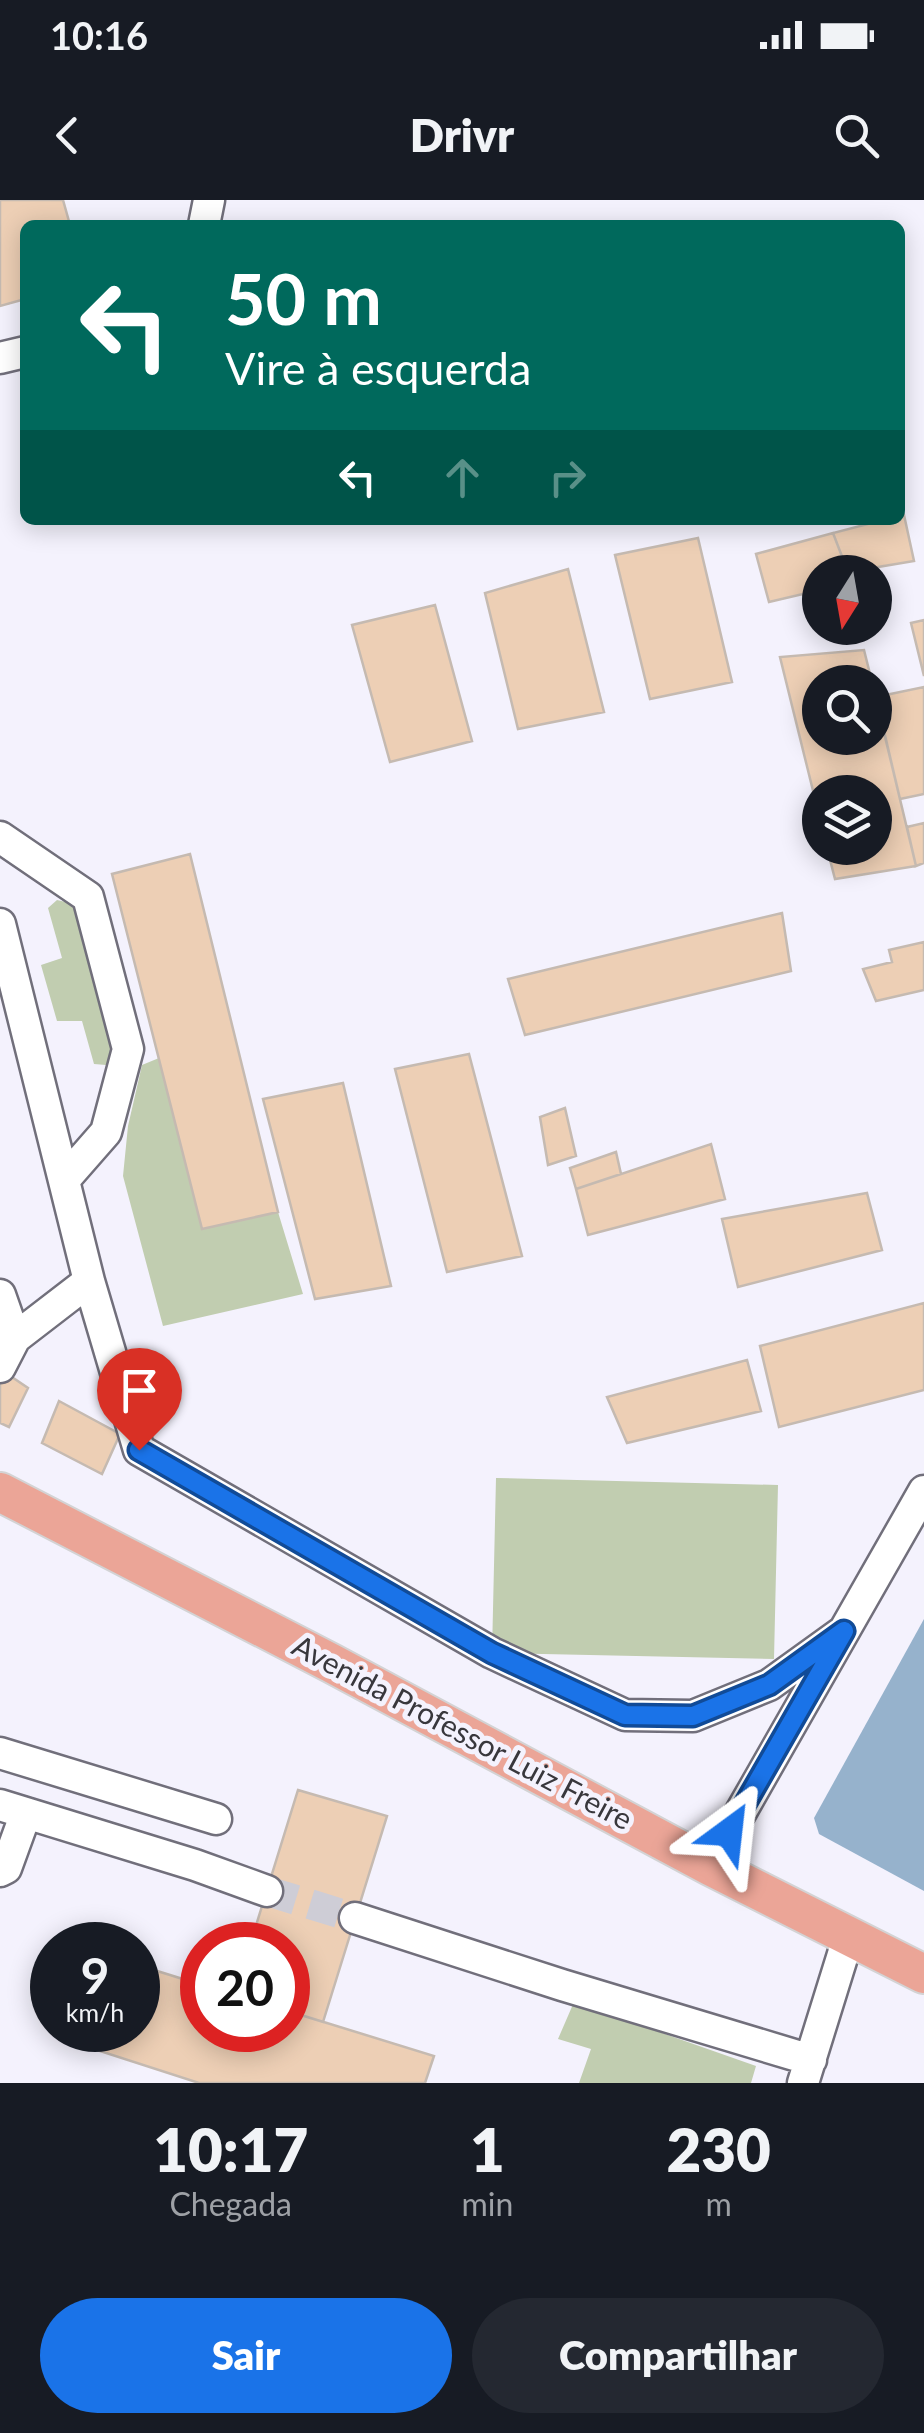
<!DOCTYPE html>
<html lang="pt">
<head>
<meta charset="utf-8">
<style>
  :root { --surface:#171b24; --page:#242831; --text:#f1f3f6; --muted:#9ea1a6; --accent:#1a73e8 }
  body { margin:0; font-family:Lato,sans-serif; background:var(--page); color:var(--text); height:100vh; display:flex; flex-direction:column; font-size:38px; white-space:nowrap }
  * { box-sizing:border-box; margin:0 }
  p { font-size:32px; color:var(--muted) }
  .icon { flex:none; width:55px; height:55px; fill:none; stroke:currentColor; stroke-width:2; stroke-linecap:round; stroke-linejoin:round }
  .map { position:relative; height:1883px; overflow:hidden }
  .sheet { display:flex; flex-direction:column; background:var(--surface); flex:1 }
  .sheet>* { flex:none }
  .guide { position:absolute; left:20px; top:20px; width:885px; height:305px; border-radius:15px; box-shadow:0 5px 25px #0003; background:#00695c; color:#fff; overflow:hidden }
  .needle { width:65px; rotate:191deg }
  .buttons { position:absolute; left:802px; top:355px; display:grid; gap:20px }
  .buttons a { display:grid; place-items:center; width:90px; height:90px; border-radius:50%; background:var(--surface); box-shadow:0 5px 25px #0003; font-size:50px }
  .speed { position:absolute; left:30px; top:1722px; display:flex; gap:20px; font-size:50px; font-weight:700; text-align:center }
  .speed>* { display:grid; place-content:center; width:130px; height:130px; border-radius:50%; background:var(--surface); box-shadow:0 5px 25px #0003; line-height:1 }
  .speed small { font-size:25px; font-weight:400 }
  .speed .limit { border:15px solid #d22; background:#fff; color:#111 }
  .pin { position:absolute; display:grid; place-items:center; width:85px; height:85px; color:#fff; margin:-102px -42px; border-radius:50% 50% 50% 0; rotate:-45deg; box-shadow:0 0 10px #0007 }
  .pin .icon { rotate:45deg }
  .me { position:absolute; width:110px; margin:-55px; rotate:30deg; stroke-linejoin:round; filter:drop-shadow(0 0 8px #0008) }
  .turn { display:flex; align-items:center; gap:35px; height:210px; padding:0 40px; font-size:45px }
  .turn .icon { width:130px; height:130px; stroke-width:2.5 }
  .turn b { display:block; font-size:70px; line-height:85px }
  .lanes { display:flex; align-items:center; height:95px; padding:0 40px; background:#0003; justify-content:center; gap:50px; direction:ltr }
  .lanes .off { opacity:.35 }
  .eta { display:flex; justify-content:space-evenly; align-items:center; height:170px; text-align:center }
  .eta b { font-size:60px; font-weight:800; line-height:70px }
  .primary-button { display:flex; gap:20px; margin-top:auto; padding:20px 40px }
  .primary-button a { flex:1; height:115px; border-radius:60px; background:var(--accent); color:#fff; font-size:40px; font-weight:800; line-height:115px; text-align:center }
  .primary-button a+a { background:var(--page); color:var(--text) }
  .status { display:flex; justify-content:space-between; align-items:center; height:70px; padding:0 50px; background:var(--surface); direction:ltr }
  .status svg { height:28px; fill:currentColor }
  header { display:flex; justify-content:space-between; align-items:center; height:130px; padding:0 40px; background:var(--surface); font-size:45px; font-weight:800 }
  .map>svg:first-child { display:block }
</style>
</head>
<body>
<div class="status"><b>10:16</b><svg viewBox="0 0 49 12"><path d="M0 12V9h3v3zM5 12V6h3v6zM10 12V3h3v9zM15 12V0h3v12zM26 1h20v11H26zM47 4h2v5h-2z"/></svg></div>
<header><svg class="icon" aria-label="back" viewBox="0 0 24 24"><path d="M15 5l-7 7 7 7"/></svg>Drivr<svg class="icon" aria-label="search" viewBox="0 0 24 24"><circle cx="10" cy="10" r="6"/><path d="M15 15l6 6"/></svg></header>
<div class="map">
<svg width="924" height="1883" viewBox="0 0 924 1883">
  <rect width="100%" height="100%" fill="#f4f2fd"/>
  <path fill="#c1cdb0" d="M57 700 70 703 76 708 112 851 106 865 94 864 82 821H57L41 765 62 758 48 708Z
    M159 858 202 1029 278 1012 303 1094 163 1126 123 976 128 926 142 865Z
    M496 1278 778 1285 774 1459 492 1453Z
    M574 1802 756 1866 751 1883H579L591 1849 558 1839Z"/>
  <path fill="#96b2cc" d="M924 1419V1691L819 1634 814 1618Z"/>
  <path fill="#edcfb5" stroke="#c5bab1" stroke-width="2.5" d="M0 0H63L70 25H25V99L0 106Z
    M904 315 914 361 848 372 833 333 883 320H900V316Z
    M833 333 848 372H820V390L769 402 756 354Z
    M698 338 732 482 650 499 615 355Z
    M568 369 604 512 518 529 485 393Z
    M435 405 472 541 390 562 352 425Z
    M924 420V476L911 423Z
    M864 450 872 482H820V538H875V495L916 666 835 679 827 648H875V592H820V619L780 457Z
    M924 487V594L900 599 876 497Z
    M924 623V663L916 666 907 627Z
    M190 654 278 1012 202 1029 112 674Z
    M782 713 791 771 525 835 508 779Z
    M924 742V790L876 801 863 769 892 762 889 750Z
    M469 854 522 1056 447 1072 395 869Z
    M343 883 391 1086 315 1099 263 899Z
    M565 908 576 956 548 965 540 917Z
    M711 944 725 999 588 1035 576 989Z
    M616 952 621 974 576 989 570 968Z
    M867 993 882 1050 738 1087 722 1019Z
    M924 1103V1190L779 1227 760 1146Z
    M747 1160 761 1211 627 1243 607 1197Z
    M3 1171 28 1188 9 1227 0 1223V1178Z
    M59 1201 120 1234 102 1274 42 1243Z
    M298 1590 387 1616 323 1822 288 1811V1745H250Z
    M138 1765 202 1785V1830H288V1811L434 1856 425 1883H199L75 1843 79 1830H138Z"/>
  <g fill="none" stroke-linecap="round" stroke-linejoin="round">
    <path stroke="#cecdd6" stroke-width="30" stroke-dasharray="30 15" stroke-linecap="butt" d="M267 1691 355 1718"/>
    <g stroke="#716f7b" stroke-width="35">
      <path id="minor" d="M204 25 209 0
        M0 158 25 152
        M0 637 88 697 128 849 106 932 64 980
        M0 724 89 1081 15 1138 0 1167
        M89 1081 139 1250 492 1453 625 1515 693 1516 769 1485 844 1431
        M0 1095 15 1138
        M0 1553 216 1619
        M0 1605 195 1665 267 1691
        M710 1666 924 1291
        M0 1671 6 1668 26 1613
        M355 1718 562 1785 811 1860
        M803 1883 849 1735"/>
    </g>
    <g stroke="#d3d3d4" stroke-width="42">
      <path id="major" d="M0 1292 331 1463 710 1666 924 1774"/>
    </g>
    <use href="#minor" stroke="#fff" stroke-width="30"/>
    <use href="#major" stroke="#eba597" stroke-width="38"/>
  </g>
  <g fill="none" stroke-linecap="round" stroke-linejoin="round">
    <g stroke="#114b97" stroke-width="25">
      <path id="route" d="M139 1250 492 1453 625 1515 693 1516 769 1485 844 1431 729 1632"/>
    </g>
    <use href="#route" stroke="#1a73e8" stroke-width="18"/>
  </g>
  <g text-anchor="middle" stroke-width="10" stroke-linejoin="round" paint-order="stroke">
    <g font-size="30" fill="#38373c" stroke="#f4f2fd">
      <text transform="translate(462 1533) rotate(28)" y="10">Avenida Professor Luiz Freire</text>
    </g>
  </g>
</svg>
<div class="buttons">
<a><svg class="needle" viewBox="-14 -14 28 28"><path d="M0-13l5 13h-10z" fill="#e53935"/><path d="M0 13l5-13h-10z" fill="#9ea1a6"/></svg></a>
<a><svg class="icon" aria-label="search" viewBox="0 0 24 24"><circle cx="10" cy="10" r="6"/><path d="M15 15l6 6"/></svg></a>
<a><svg class="icon" aria-label="layers" viewBox="0 0 24 24"><path d="M12 4l9 5-9 5-9-5zM3 14l9 5 9-5"/></svg></a>
</div>
<div class="speed"><div>9<small>km/h</small></div><div class="limit">20</div></div>
<div class="pin" style="left:139px;top:1250px;background:#d93025"><svg class="icon" aria-label="arrive" viewBox="0 0 24 24"><path d="M6 21V4h12l-3 4 3 4H6"/></svg></div>
<svg class="me" style="left:729px;top:1632px" viewBox="-20 -20 40 40"><path d="M0-17L14 15 0 8-14 15z" fill="#1a73e8" stroke="#fff" stroke-width="4"/></svg>
<div class="guide">
<div class="turn"><svg class="icon" aria-label="left" viewBox="0 0 24 24"><path d="M17 20v-9H6M10 6l-5 5 5 5"/></svg><div><b>50 m</b>Vire à esquerda</div></div>
<div class="lanes"><svg class="icon" aria-label="left" viewBox="0 0 24 24"><path d="M17 20v-9H6M10 6l-5 5 5 5"/></svg><svg class="icon off" aria-label="ahead" viewBox="0 0 24 24"><path d="M12 20V5M6 11l6-6 6 6"/></svg><svg class="icon off" aria-label="right" viewBox="0 0 24 24"><path d="M7 20v-9h11M14 6l5 5-5 5"/></svg></div>
</div>
</div>
<section class="sheet">
<div class="eta">
<div><b>10:17</b><p>Chegada</p></div>
<div><b>1</b><p>min</p></div>
<div><b>230</b><p>m</p></div>
</div>
<div class="primary-button"><a>Sair</a><a>Compartilhar</a></div>
</section>
</body>
</html>
